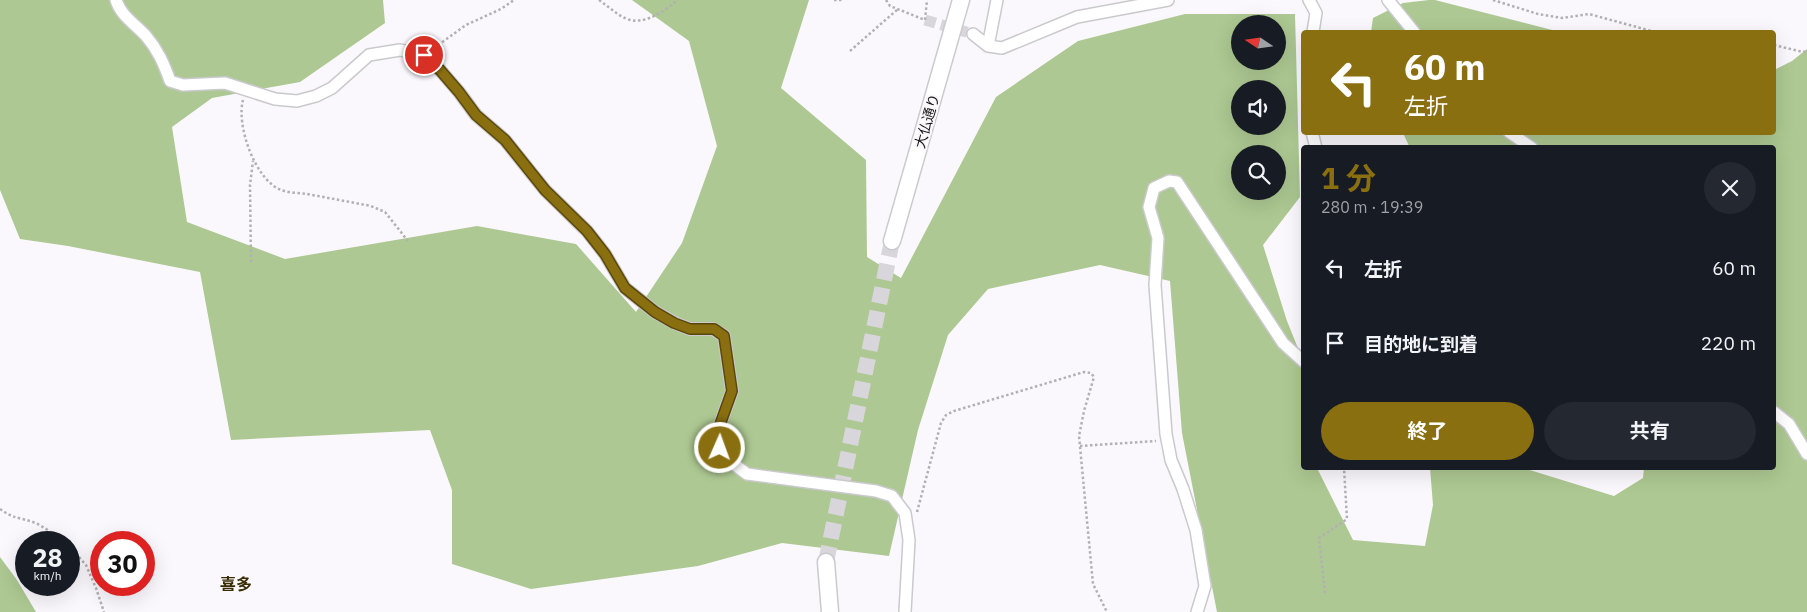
<!DOCTYPE html>
<html lang="ja">
<head>
<meta charset="utf-8">
<style>
  :root { --surface:#171b24; --page:#242831; --text:#f1f3f6; --muted:#9ea1a6; --accent:#8a6f10 }
  body { margin:0; font-family:"IBM Plex Sans","Noto Sans JP",sans-serif; background:var(--page); color:var(--text); height:100vh; display:flex; flex-direction:column; font-size:19px; white-space:nowrap }
  * { box-sizing:border-box; margin:0 }
  p { font-size:16px; color:var(--muted) }
  .icon { flex:none; width:28px; height:28px; fill:none; stroke:currentColor; stroke-width:2; stroke-linecap:round; stroke-linejoin:round }
  .map { position:relative; flex:1; overflow:hidden }
  .panel { position:absolute; left:1301px; top:145px; width:475px; height:325px; display:flex; flex-direction:column; background:var(--surface); border-radius:5px; box-shadow:0 5px 20px #0002 }
  .panel>* { flex:none }
  .guide { position:absolute; left:1301px; top:30px; width:475px; height:105px; border-radius:5px; box-shadow:0 5px 20px #0002; background:#8a6f10; color:#fff; overflow:hidden }
  .needle { width:32px; rotate:283deg }
  .controls { position:absolute; left:1231px; top:15px; display:grid; gap:10px }
  .controls a { display:grid; place-items:center; width:55px; height:55px; border-radius:50%; background:var(--surface); box-shadow:0 5px 20px #0002; font-size:25px }
  .speed { position:absolute; left:15px; top:531px; display:flex; gap:10px; font-size:25px; font-weight:700; text-align:center }
  .speed>* { display:grid; place-content:center; width:65px; height:65px; border-radius:50%; background:var(--surface); box-shadow:0 5px 20px #0002; line-height:1 }
  .speed small { font-size:12px; font-weight:400 }
  .speed .limit { border:8px solid #d22; background:#fff; color:#111 }
  .pin { position:absolute; display:grid; place-items:center; width:42px; height:42px; color:#fff; margin:-21px; border:2px solid #fff; border-radius:50%; box-shadow:0 1px 5px #0007 }
  .me { position:absolute; width:55px; margin:-28px; rotate:2deg; stroke-linejoin:round; filter:drop-shadow(0 0 4px #0008) }
  .turn { display:flex; align-items:center; gap:18px; height:105px; padding:0 20px; font-size:22px }
  .turn .icon { width:65px; height:65px; stroke-width:2.5 }
  .turn b { display:block; font-size:35px; line-height:42px }
  .round { display:grid; place-items:center; flex:none; width:52px; height:52px; border-radius:26px; background:var(--page) }
  .overview { display:flex; align-items:center; justify-content:space-between; height:85px; padding:0 20px }
  h1 { font-size:30px; font-weight:700; line-height:38px; color:var(--accent) }
  .cta { display:flex; gap:10px; margin-top:auto; padding:10px 20px }
  .cta a { flex:1; height:58px; border-radius:30px; background:var(--accent); color:#fff; font-size:20px; font-weight:700; line-height:58px; text-align:center }
  .cta a+a { background:var(--page); color:var(--text) }
  ul { padding:0; list-style:none }
  li { display:flex; align-items:center; gap:15px; height:75px; padding:0 20px }
  li div { flex:1 }
  li b { display:block; font-size:19px }
  li em { font-style:normal }
  .map>svg:first-child { display:block }
</style>
</head>
<body>
<div class="map">
<svg width="1807" height="612" viewBox="0 0 1807 612">
  <rect width="100%" height="100%" fill="#faf8fd"/>
  <path fill="#adc892" fill-rule="evenodd" d="M0 0H383L385 23 300 82 212 98 172 127 187 222 285 259 477 226 576 244 636 312 682 243 717 146 689 41 632 0H809L781 88 866 160 867 257 901 278 996 97 1078 41 1185 14H1295L1300 197 1263 245 1287 321 1304 363V468H1317L1353 540 1425 546 1433 505 1430 468H1523L1614 496 1643 478 1644 468H1774V148H1410L1403 133 1774 132V70L1792 61 1807 49V612H1217L1182 433 1170 281 1100 265 988 289 948 335 918 430 889 556 782 543 698 566 531 589 452 564V490L430 430 231 440 200 272 68 246 20 239 0 190ZM1240 24H1278V61H1240ZM1240 89H1278V126H1240ZM1240 154H1278V191H1240Z
    M1429 0H1435L1560 32H1371L1373 18 1403 3Z
    M0 557 17 580 36 612H0Z"/>
  <g fill="none" stroke-linecap="round" stroke-linejoin="round">
    <path stroke="#d8d6db" stroke-width="11" stroke-dasharray="11 5.5" stroke-linecap="butt" d="M925 20 973 34"/>
    <path stroke="#d8d6db" stroke-width="16" stroke-dasharray="16 8" stroke-linecap="butt" d="M826 562 892 241"/>
    <g stroke="#cac9cd" stroke-width="14">
      <path id="street" d="M116 0C121 16 135 24 146 36 158 50 164 64 170 81L183 85 225 83 275 99 297 101 316 96 332 88 369 55 400 50 424 55 440 70 459 92 476 115 505 140 545 190 587 231 605 254 625 288 655 312 675 323 690 329H713L724 336 732 391 717 433 719 448 731 462 747 474 876 491 892 496 905 513 909 540 905 612
        M1309 0 1316 13 1313 32
        M1388 0 1414 32
        M973 34 988 46 1002 48 1077 17 1168 0
        M988 46 997 0
        M1312 132 1316 148
        M1509 132 1532 148
        M1774 412 1789 424 1807 454
        M1197 612 1205 586 1196 530 1183 489 1171 460 1166 434 1155 285 1158 238 1149 207 1154 188 1169 181 1177 182 1283 343 1304 362"/>
    </g>
    <g stroke="#cac9cd" stroke-width="19">
      <path id="secondary" d="M892 241 961 0
        M826 562 830 612"/>
    </g>
    <path stroke="#b1b0b3" stroke-width="2.5" stroke-dasharray="2.5 2.5" stroke-linecap="butt" d="M599 0C608 6 616 14 625 18 643 27 664 11 678 0
      M834 0H842
      M886 0 890 6 925 20 927 0
      M1493 0 1538 14 1562 18 1589 14 1655 32
      M1774 45 1803 52 1807 51
      M434 48 466 25 501 9 514 0
      M850 51 898 9
      M243 100C236 125 255 180 281 190 289 193 299 193 307 194 329 198 350 202 371 206L385 212 408 241
      M251 262 250 185 253 161
      M1080 446 1156 441
      M0 509C13 518 16 517 30 521 43 525 54 535 65 542
      M917 512 941 423 946 415 954 411 1084 372 1091 373 1094 377 1084 411 1079 436 1093 584 1107 612
      M69 546 86 565 96 588 104 612
      M1325 593 1319 538 1347 519 1344 468"/>
    <use href="#street" stroke="#fff" stroke-width="11"/>
    <use href="#secondary" stroke="#fff" stroke-width="16"/>
  </g>
  <g fill="none" stroke-linecap="round" stroke-linejoin="round">
    <g stroke="#5a480a" stroke-width="12">
      <path id="route" d="M424 55 440 70 459 92 476 115 505 140 545 190 587 231 605 254 625 288 655 312 674 323 690 329H714L724 336 732 391 717 433 720 448"/>
    </g>
    <use href="#route" stroke="#8a6f10" stroke-width="9"/>
  </g>
  <g text-anchor="middle" stroke-width="4" stroke-linejoin="round" paint-order="stroke">
    <g font-size="14" fill="#181819" stroke="#faf8fd">
      <text transform="translate(927 121) rotate(-74)" y="5">大仏通り</text>
    </g>
    <g font-size="16" font-weight="bold" fill="#382b01" stroke="#faf8fd">
      <text x="236" y="590">喜多</text>
    </g>
  </g>
</svg>
<div class="controls">
<a><svg class="needle" viewBox="-14 -14 28 28"><path d="M0-13l5 13h-10z" fill="#e53935"/><path d="M0 13l5-13h-10z" fill="#9ea1a6"/></svg></a>
<a><svg class="icon" aria-label="sound" viewBox="0 0 24 24"><path d="M4 9h4l5-4v14l-5-4H4zM17 9q2 3 0 6"/></svg></a>
<a><svg class="icon" aria-label="search" viewBox="0 0 24 24"><circle cx="10" cy="10" r="6"/><path d="M15 15l6 6"/></svg></a>
</div>
<div class="speed"><div>28<small>km/h</small></div><div class="limit">30</div></div>
<div class="pin" style="left:424px;top:55px;background:#d93025"><svg class="icon" aria-label="arrive" viewBox="0 0 24 24"><path d="M6 21V4h12l-3 4 3 4H6"/></svg></div>
<svg class="me" style="left:720px;top:448px" viewBox="-20 -20 40 40"><circle r="17" fill="#8a6f10" stroke="#fff" stroke-width="3"/><path d="M0-11L8 9 0 5-8 9z" fill="#fff"/></svg>
<div class="guide">
<div class="turn"><svg class="icon" aria-label="left" viewBox="0 0 24 24"><path d="M17 20v-9H6M10 6l-5 5 5 5"/></svg><div><b>60 m</b>左折</div></div>
</div>
<section class="panel">
<div class="overview"><div><h1>1 分</h1><p>280 m · 19:39</p></div><a class="round"><svg class="icon" aria-label="close" viewBox="0 0 24 24"><path d="M6 6l12 12M18 6L6 18"/></svg></a></div>
<ul>
<li><svg class="icon" aria-label="left" viewBox="0 0 24 24"><path d="M17 20v-9H6M10 6l-5 5 5 5"/></svg><div><b>左折</b></div><em>60 m</em></li>
<li><svg class="icon" aria-label="arrive" viewBox="0 0 24 24"><path d="M6 21V4h12l-3 4 3 4H6"/></svg><div><b>目的地に到着</b></div><em>220 m</em></li>
</ul>
<div class="cta"><a>終了</a><a>共有</a></div>
</section>
</div>
</body>
</html>
